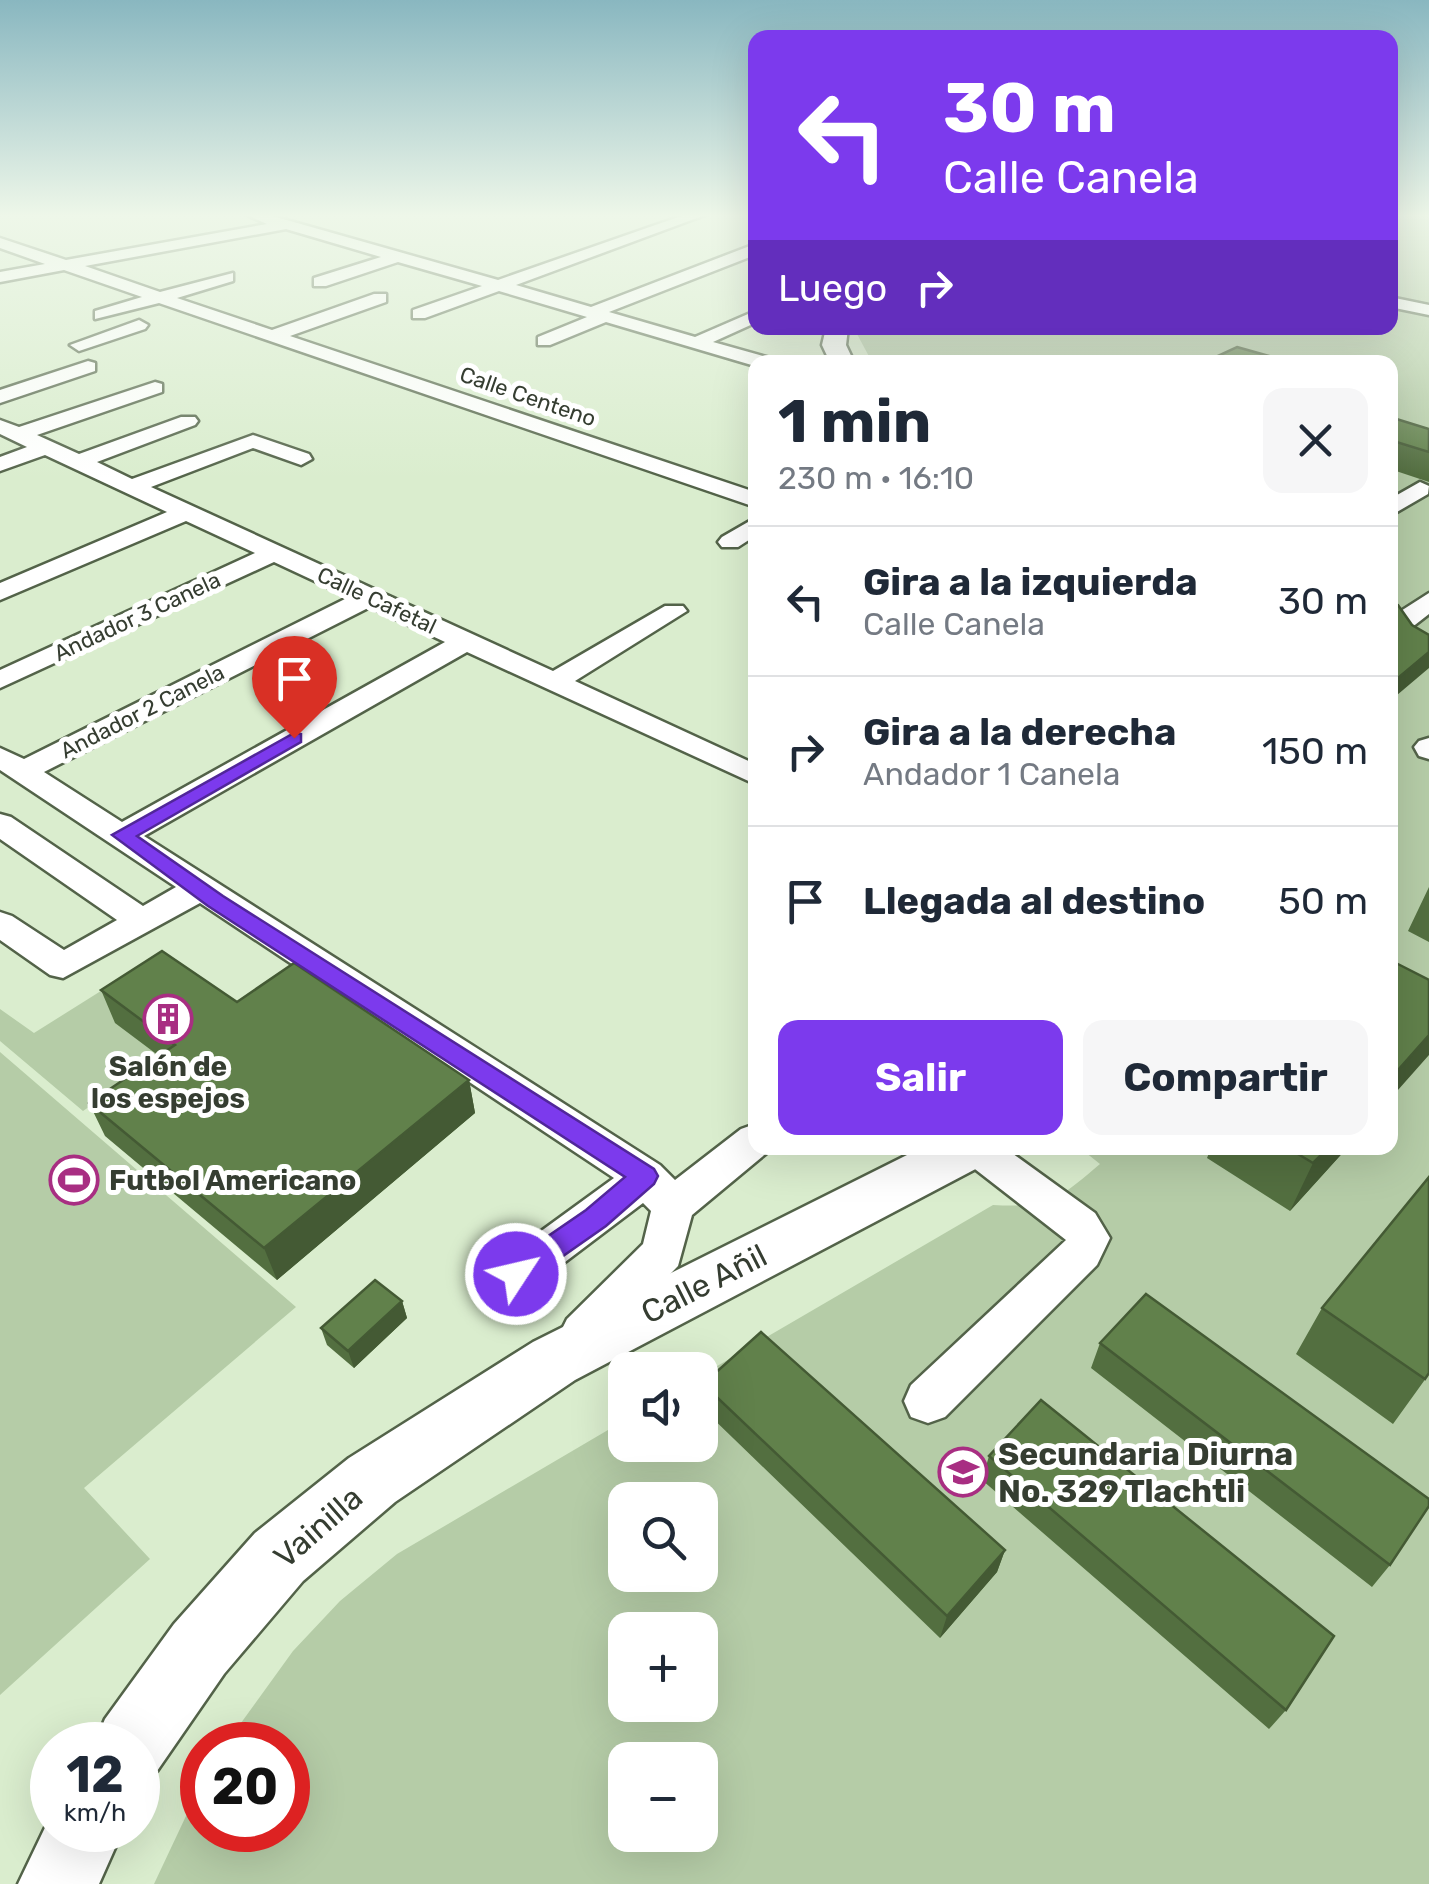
<!DOCTYPE html>
<html lang="es">
<head>
<meta charset="utf-8">
<style>
  :root { --surface:#fff; --page:#f6f6f7; --text:#1f2937; --muted:#747a83; --line:#e0e1e3; --accent:#7c3aed }
  body { margin:0; font-family:Rubik,sans-serif; background:var(--page); color:var(--text); height:100vh; display:flex; flex-direction:column; font-size:38px; white-space:nowrap }
  * { box-sizing:border-box; margin:0 }
  p { font-size:32px; color:var(--muted) }
  .icon { flex:none; width:55px; height:55px; fill:none; stroke:currentColor; stroke-width:2; stroke-linecap:round; stroke-linejoin:round }
  .map { position:relative; flex:1; overflow:hidden }
  .drawer { position:absolute; left:748px; top:355px; width:650px; height:800px; display:flex; flex-direction:column; background:var(--surface); border-radius:20px; box-shadow:0 10px 40px #0002 }
  .drawer>* { flex:none }
  .banner { position:absolute; left:748px; top:30px; width:650px; height:305px; border-radius:20px; box-shadow:0 10px 40px #0002; background:#7c3aed; color:#fff; overflow:hidden }
  .controls { position:absolute; left:608px; top:1352px; display:grid; gap:20px }
  .controls a { display:grid; place-items:center; width:110px; height:110px; border-radius:20px; background:var(--surface); box-shadow:0 10px 40px #0002; font-size:50px }
  .speed { position:absolute; left:30px; top:1722px; display:flex; gap:20px; font-size:50px; font-weight:700; text-align:center }
  .speed>* { display:grid; place-content:center; width:130px; height:130px; border-radius:50%; background:var(--surface); box-shadow:0 10px 40px #0002; line-height:1 }
  .speed small { font-size:25px; font-weight:400 }
  .speed .limit { border:15px solid #d22; background:#fff; color:#111 }
  .pin { position:absolute; display:grid; place-items:center; width:85px; height:85px; color:#fff; margin:-102px -42px; border-radius:50% 50% 50% 0; rotate:-45deg; box-shadow:0 0 10px #0007 }
  .pin .icon { rotate:45deg }
  .me { position:absolute; width:110px; margin:-55px; rotate:55deg; stroke-linejoin:round; filter:drop-shadow(0 0 8px #0008) }
  .turn { display:flex; align-items:center; gap:35px; height:210px; padding:0 30px; font-size:45px }
  .turn .icon { width:130px; height:130px; stroke-width:2.5 }
  .turn b { display:block; font-size:70px; line-height:85px }
  .then { display:flex; align-items:center; height:95px; padding:0 30px; background:#0003; gap:20px; font-size:38px }
  .round { display:grid; place-items:center; flex:none; width:105px; height:105px; border-radius:20px; background:var(--page) }
  .summary { display:flex; align-items:center; justify-content:space-between; height:170px; padding:0 30px }
  h1 { font-size:60px; font-weight:700; line-height:75px }
  .cta { display:flex; gap:20px; margin-top:auto; padding:20px 30px }
  .cta a { flex:1; height:115px; border-radius:20px; background:var(--accent); color:#fff; font-size:40px; font-weight:700; line-height:115px; text-align:center }
  .cta a+a { background:var(--page); color:var(--text) }
  ul { padding:0; list-style:none }
  li { display:flex; align-items:center; gap:30px; height:150px; padding:0 30px; border-top:2px solid var(--line) }
  li div { flex:1 }
  li b { display:block; font-size:38px }
  li em { font-style:normal }
  .map>svg:first-child { display:block }
</style>
</head>
<body>
<div class="map">
<svg width="1429" height="1884" viewBox="0 0 1429 1884">
  <rect width="100%" height="100%" fill="#daedce"/>
  <path fill="#b5cca7" fill-rule="evenodd" d="M1390 215H1429V1884H154L202 1782V1830H288V1745H225L293 1651 340 1601 397 1554 625 1420V1445H700V1376L993 1205C1049 1208 1059 1199 1100 1164L1085 1152 1093 1148H1390V894L1395 871 1390 838V362H872L857 334 858 328H1390ZM625 1500H700V1575H625ZM625 1630H700V1705H625ZM625 1760H700V1835H625Z
    M112 984 161 1057 83 1111 0 1041V1009L34 1033Z
    M0 1052 296 1307 84 1488 150 1559 0 1695Z"/>
  <g fill="none" stroke-linecap="round" stroke-linejoin="round">
    <g stroke="#536349" stroke-width="5">
      <path id="minor" d="M247 215H269L498 280 684 215H705L516 285 591 307 755 244V255L609 312 695 337 755 311V323L713 342 770 358 772 362H755V366L606 322 550 345H538V337L587 317 499 291 425 318H413V310L482 286 398 262 326 286H314V278L381 257 286 229 85 266 160 292 233 273V281L177 298 272 330 374 294H386V302L290 336 755 492V507L159 303 95 319V311L142 297 64 270 0 282V272L45 264 0 248V238L66 260 267 224Z
        M1390 297 1429 305V315L1390 307Z
        M139 320 148 325 145 329 79 351 70 345Z
        M88 361 95 363V371L0 403V390Z
        M155 382 162 384V392L37 435 79 454 181 417H195L198 421 195 425 97 462 132 479 253 435 309 454 312 459 301 465 253 448 151 487 553 671 665 606H683L687 611 575 681 755 764V784L467 652 144 836 660 1165 675 1180 741 1129 755 1124V1148H771L769 1151 692 1215 678 1266 599 1347 583 1353 567 1347 560 1333 567 1319 643 1244 651 1211 643 1203 532 1287 516 1293 500 1287 494 1274 500 1261 614 1178 200 903 63 978 50 975 0 940V912L12 916 64 950 117 920 0 839V814L11 817 143 906 176 887 0 770V748L24 759 349 597 274 562 0 688V670L255 553 186 521 0 600V583L167 512 45 455 0 471V457L27 447 0 434V420L19 427ZM370 607 445 642 122 822 44 772Z
        M1420 482 1429 486 1428 494 1390 516V499Z
        M755 518V536L738 547H722L718 542 722 537Z
        M1429 593V614L1411 628H1393V616Z
        M1429 738V759L1419 756 1414 747 1419 741Z
        M956 1148H1005L1095 1213 1110 1238 1097 1265 945 1417 928 1423 911 1417 904 1401 911 1385 1066 1240 962 1159Z"/>
    </g>
    <g stroke="#536349" stroke-width="5">
      <path id="major" d="M826 328H848L846 345 854 362H830L822 345Z
        M921 1148H994L987 1163 575 1380 395 1502 303 1581 224 1674 157 1771 138 1779V1745H94L105 1719 174 1624 255 1533 349 1458 533 1342Z
        M52 1813V1830H123L99 1884H18Z"/>
    </g>
    <use href="#minor" fill="#fff" fill-rule="evenodd"/>
    <use href="#major" fill="#fff" fill-rule="evenodd"/>
  </g>
  <path fill="#536f40" d="M1390 417 1429 429V482L1390 469Z
    M1429 887V942L1408 931Z
    M101 990 237 1002 469 1080 475 1113 277 1280 105 1136 89 1103 159 1056 115 1023Z
    M1211 1148H1347L1290 1211 1207 1158Z
    M402 1301 407 1318 354 1368 327 1345 321 1328Z
    M1322 1308 1429 1374 1393 1424 1296 1354Z
    M1100 1343 1390 1565 1372 1587 1091 1368Z
    M703 1384 1005 1550 997 1572 940 1638 703 1409Z
    M989 1456 1286 1710 1269 1729 982 1480Z"/>
  <path fill="#445a34" d="M1429 652V668L1390 701 1392 683Z
    M1429 1035V1055L1390 1099V1079Z
    M469 1080 475 1113 277 1280 264 1248Z
    M1328 1148H1347L1290 1211 1313 1163Z
    M402 1301 407 1318 354 1368 348 1351Z
    M1005 1550 997 1572 940 1638 947 1616Z"/>
  <path fill="#61814b" stroke="#445a34" stroke-width="2.5" d="M1237 347 1290 362H1205Z
    M1390 417 1429 429V452L1390 440Z
    M1390 602 1398 605 1412 625 1429 635V652L1392 683H1390Z
    M162 951 237 1002 294 963 469 1080 264 1248 89 1103 175 1045 101 990Z
    M1390 960 1429 980V1035L1390 1079Z
    M1288 1148H1328L1313 1163Z
    M1429 1177V1373L1425 1379 1322 1308Z
    M375 1280 402 1301 348 1351 321 1328Z
    M1146 1294 1429 1499V1506L1390 1565 1100 1343Z
    M761 1332 1005 1550 947 1616 703 1384Z
    M1041 1400 1334 1636 1286 1710 989 1456Z"/>
  <linearGradient id="sky" x2="0" y2="1"><stop stop-color="#89b7c0"/><stop offset="0.45" stop-color="#eef7e9"/><stop offset="1" stop-color="#eef7e9" stop-opacity="0"/></linearGradient>
  <rect width="1429" height="479" fill="url(#sky)"/>
  <path fill="#7c3aed" stroke="#51269a" stroke-width="2.5" d="M294 733 301 734V742L137 836 223 896 654 1169 658 1176 654 1184 606 1226 526 1282 516 1286 506 1282 502 1274 506 1265 586 1210 625 1177 208 906 112 835Z"/>
  <defs>
    <g id="building-ring" transform="scale(2.5)"><circle r="9.5" fill="#fff" stroke="#a82e82" stroke-width="1.5"/><path d="M-4-6H4V6H1V3H-1V6H-4ZM-2.5-4.3h1.7v1.8h-1.7ZM.8-4.3h1.7v1.8H.8ZM-2.5-1h1.7V.8h-1.7ZM.8-1h1.7V.8H.8Z" fill="#a82e82"/></g>
    <g id="stadium-ring" transform="scale(2.5)"><circle r="9.5" fill="#fff" stroke="#a82e82" stroke-width="1.5"/><path d="M0-5a6.5 5 0 1 0 0 10a6.5 5 0 1 0 0-10ZM-3.5-1.8h7v3.6h-7Z" fill="#a82e82"/></g>
    <g id="school-ring" transform="scale(2.5)"><circle r="9.5" fill="#fff" stroke="#a82e82" stroke-width="1.5"/><path d="M0-5L7-2L0 1L-7-2ZM-4 1L0 2.5L4 1V4Q0 6-4 4Z" fill="#a82e82"/></g>
  </defs>
  <g fill-rule="evenodd">
    <use href="#building-ring" x="168" y="1019"/>
    <use href="#stadium-ring" x="74" y="1180"/>
    <use href="#school-ring" x="963" y="1472"/>
  </g>
  <g text-anchor="middle" stroke-width="10" stroke-linejoin="round" paint-order="stroke">
    <g font-size="22" fill="#353d31" stroke="#fff">
      <text transform="translate(528 396) rotate(19)" y="8">Calle Centeno</text>
      <text transform="translate(377 600) rotate(25)" y="8">Calle Cafetal</text>
      <text transform="translate(137 616) rotate(-25)" y="8">Andador 3 Canela</text>
      <text transform="translate(142 711) rotate(-27)" y="8">Andador 2 Canela</text>
    </g>
    <g font-size="28" font-weight="bold" fill="#353d31" stroke="#fff">
      <text x="168" y="1076">Salón de<tspan x="168" dy="32">los espejos</tspan></text>
      <text x="109" y="1190" text-anchor="start">Futbol Americano</text>
    </g>
    <g font-size="32" fill="#353d31" stroke="#fff">
      <text transform="translate(704 1284) rotate(-27)" y="11">Calle Añil</text>
      <text transform="translate(318 1527) rotate(-41)" y="11">Vainilla</text>
    </g>
    <g font-size="32" font-weight="bold" fill="#353d31" stroke="#fff" text-anchor="start">
      <text x="998" y="1465">Secundaria Diurna<tspan x="998" dy="37">No. 329 Tlachtli</tspan></text>
    </g>
  </g>
</svg>
<div class="controls">
<a><svg class="icon" aria-label="sound" viewBox="0 0 24 24"><path d="M4 9h4l5-4v14l-5-4H4zM17 9q2 3 0 6"/></svg></a>
<a><svg class="icon" aria-label="search" viewBox="0 0 24 24"><circle cx="10" cy="10" r="6"/><path d="M15 15l6 6"/></svg></a>
<a>+</a>
<a>−</a>
</div>
<div class="speed"><div>12<small>km/h</small></div><div class="limit">20</div></div>
<div class="pin" style="left:294px;top:738px;background:#d93025"><svg class="icon" aria-label="arrive" viewBox="0 0 24 24"><path d="M6 21V4h12l-3 4 3 4H6"/></svg></div>
<svg class="me" style="left:516px;top:1274px" viewBox="-20 -20 40 40"><circle r="17" fill="#7c3aed" stroke="#fff" stroke-width="3"/><path d="M0-11L8 9 0 5-8 9z" fill="#fff"/></svg>
<div class="banner">
<div class="turn"><svg class="icon" aria-label="left" viewBox="0 0 24 24"><path d="M17 20v-9H6M10 6l-5 5 5 5"/></svg><div><b>30 m</b>Calle Canela</div></div>
<div class="then">Luego<svg class="icon" aria-label="right" viewBox="0 0 24 24"><path d="M7 20v-9h11M14 6l5 5-5 5"/></svg></div>
</div>
<section class="drawer">
<div class="summary"><div><h1>1 min</h1><p>230 m · 16:10</p></div><a class="round"><svg class="icon" aria-label="close" viewBox="0 0 24 24"><path d="M6 6l12 12M18 6L6 18"/></svg></a></div>
<ul>
<li><svg class="icon" aria-label="left" viewBox="0 0 24 24"><path d="M17 20v-9H6M10 6l-5 5 5 5"/></svg><div><b>Gira a la izquierda</b><p>Calle Canela</p></div><em>30 m</em></li>
<li><svg class="icon" aria-label="right" viewBox="0 0 24 24"><path d="M7 20v-9h11M14 6l5 5-5 5"/></svg><div><b>Gira a la derecha</b><p>Andador 1 Canela</p></div><em>150 m</em></li>
<li><svg class="icon" aria-label="arrive" viewBox="0 0 24 24"><path d="M6 21V4h12l-3 4 3 4H6"/></svg><div><b>Llegada al destino</b></div><em>50 m</em></li>
</ul>
<div class="cta"><a>Salir</a><a>Compartir</a></div>
</section>
</div>
</body>
</html>
